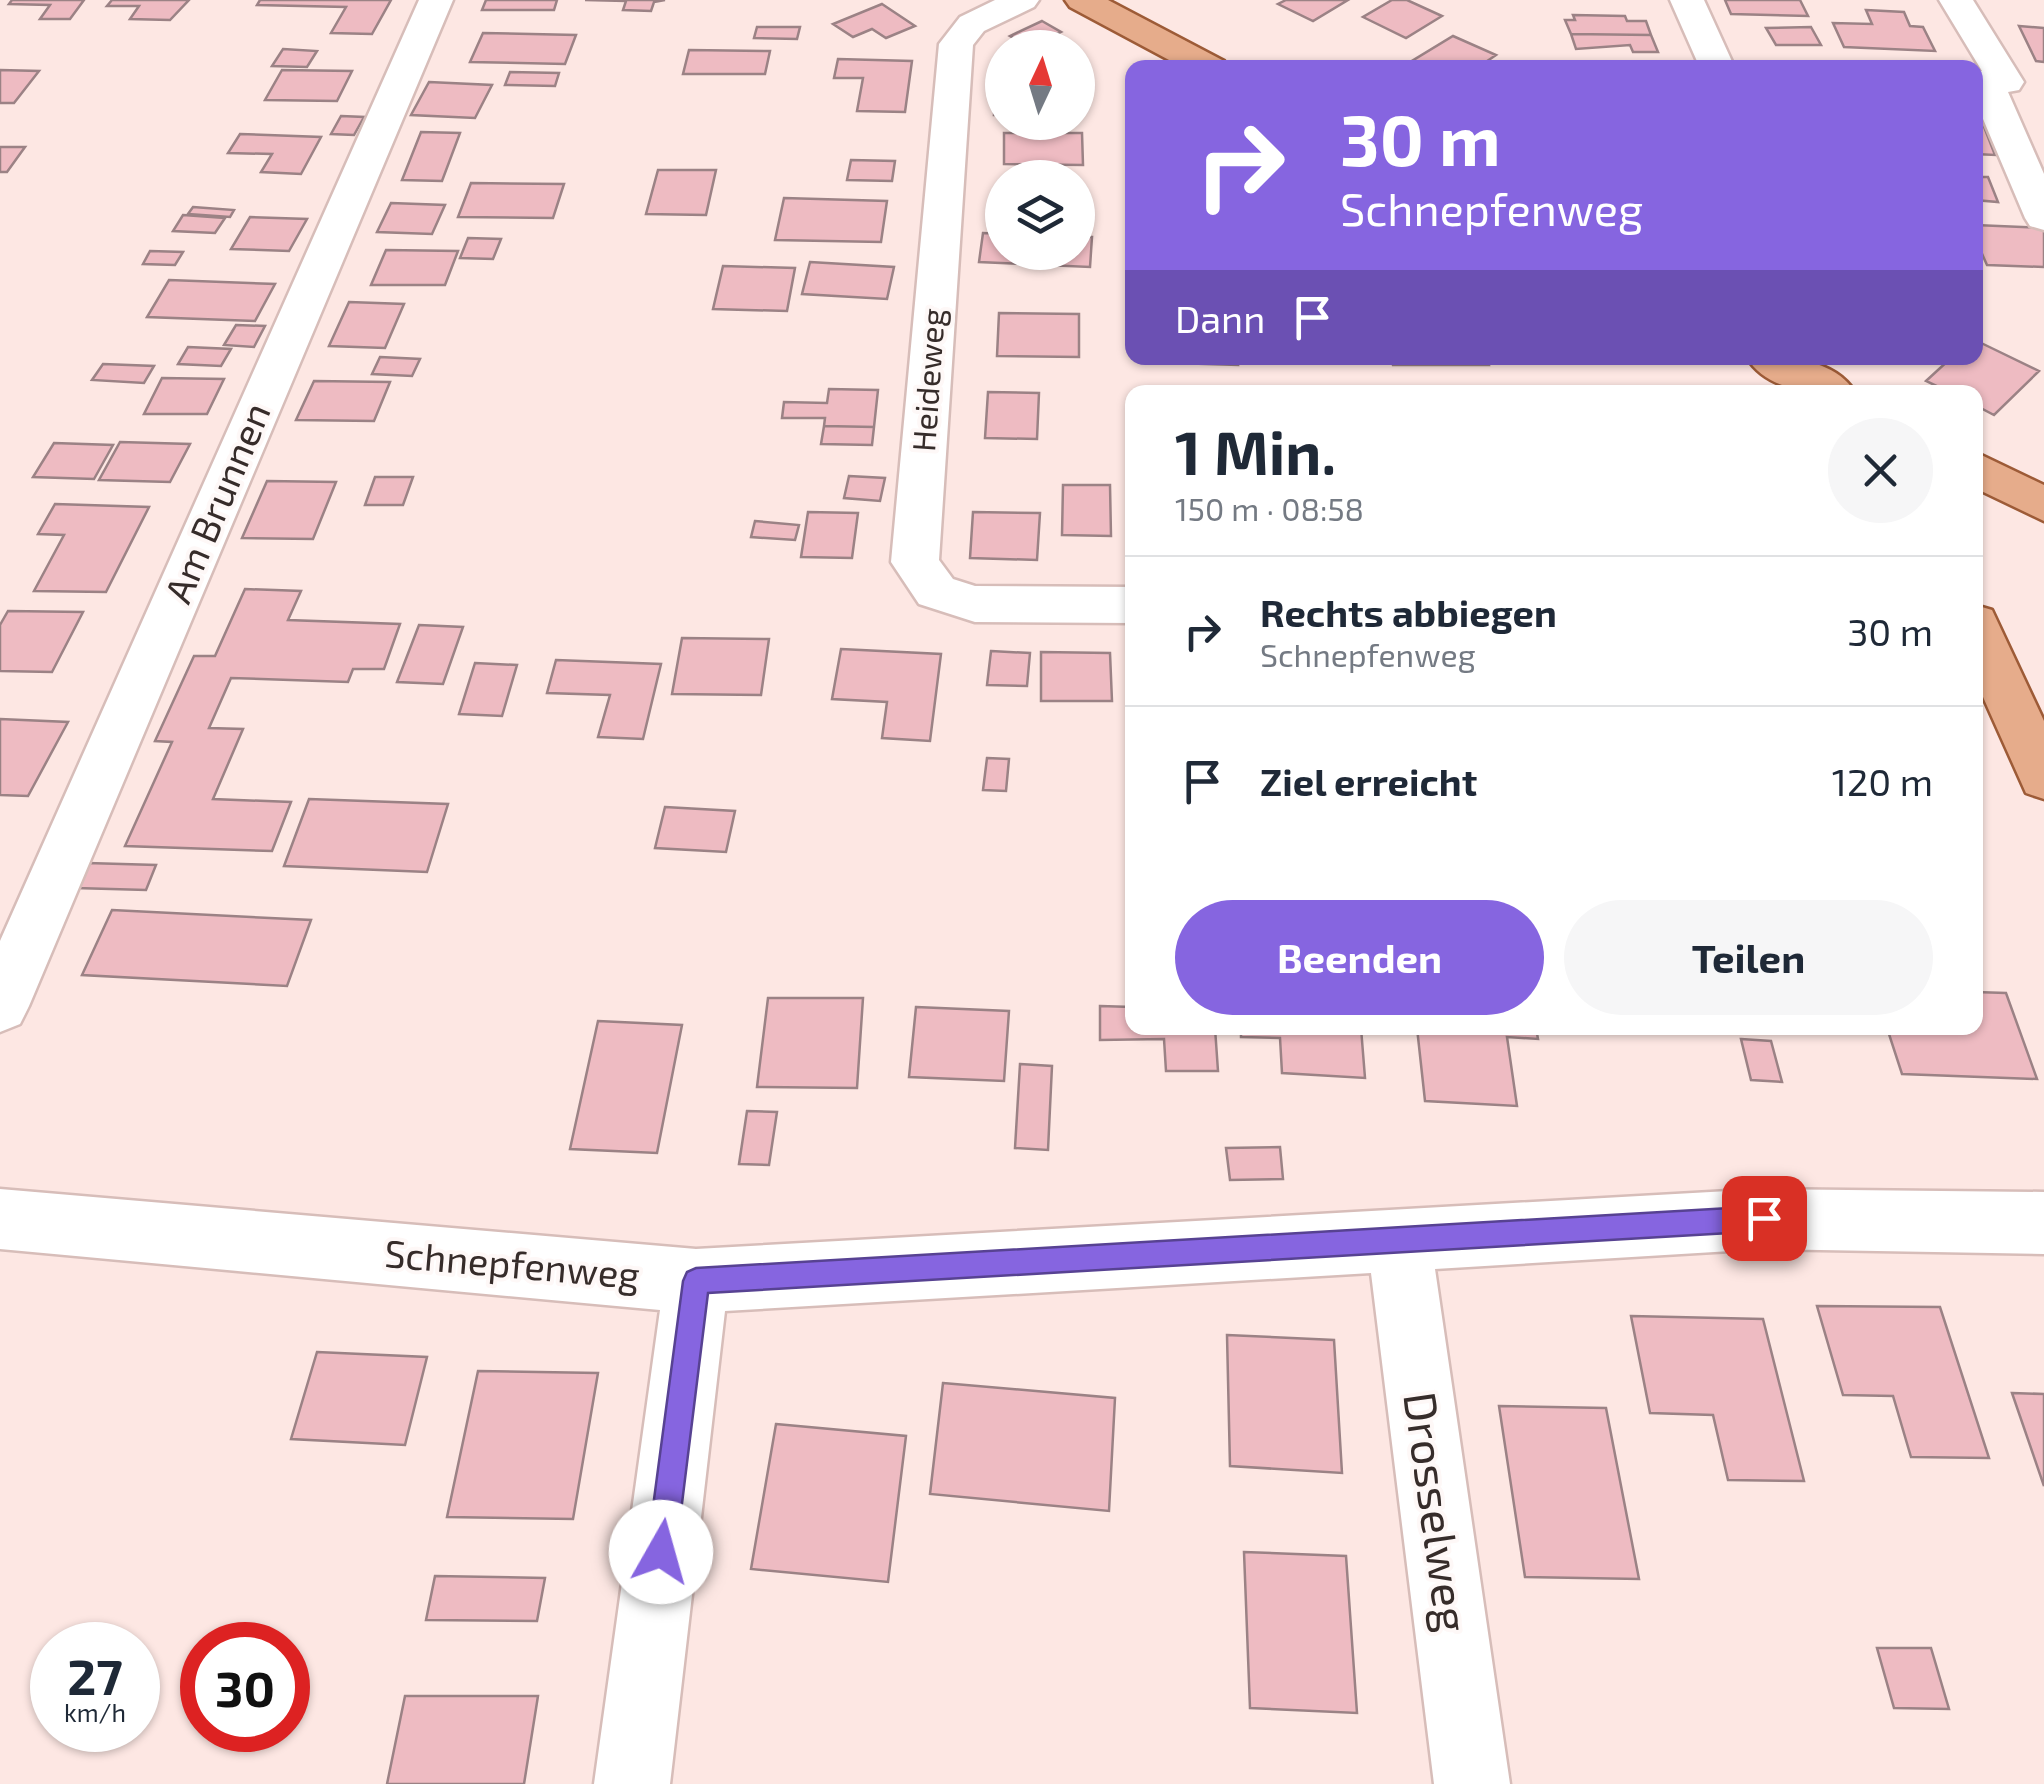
<!DOCTYPE html>
<html lang="de">
<head>
<meta charset="utf-8">
<style>
  :root { --surface:#fff; --page:#f6f6f7; --text:#1f2937; --muted:#747a83; --line:#e0e1e3; --accent:#8665e0 }
  body { margin:0; font-family:"Exo 2",sans-serif; background:var(--page); color:var(--text); height:100vh; display:flex; flex-direction:column; font-size:38px; white-space:nowrap }
  * { box-sizing:border-box; margin:0 }
  p { font-size:32px; color:var(--muted) }
  .icon { flex:none; width:55px; height:55px; fill:none; stroke:currentColor; stroke-width:2; stroke-linecap:round; stroke-linejoin:round }
  .map { position:relative; flex:1; overflow:hidden }
  .panel { position:absolute; left:1125px; top:385px; width:858px; height:650px; display:flex; flex-direction:column; background:var(--surface); border-radius:20px; box-shadow:0 2px 8px #0004 }
  .panel>* { flex:none }
  .hud { position:absolute; left:1125px; top:60px; width:858px; height:305px; border-radius:20px; box-shadow:0 2px 8px #0004; background:#8665e0; color:#fff; overflow:hidden }
  .needle { width:65px; rotate:4deg }
  .controls { position:absolute; left:985px; top:30px; display:grid; gap:20px }
  .controls a { display:grid; place-items:center; width:110px; height:110px; border-radius:50%; background:var(--surface); box-shadow:0 2px 8px #0004; font-size:50px }
  .speed { position:absolute; left:30px; top:1622px; display:flex; gap:20px; font-size:50px; font-weight:700; text-align:center }
  .speed>* { display:grid; place-content:center; width:130px; height:130px; border-radius:50%; background:var(--surface); box-shadow:0 2px 8px #0004; line-height:1 }
  .speed small { font-size:25px; font-weight:400 }
  .speed .limit { border:15px solid #d22; background:#fff; color:#111 }
  .pin { position:absolute; display:grid; place-items:center; width:85px; height:85px; color:#fff; margin:-42px; border-radius:20px; box-shadow:0 5px 15px #0006 }
  .me { position:absolute; width:110px; margin:-55px; rotate:7deg; stroke-linejoin:round; filter:drop-shadow(0 0 8px #0008) }
  .turn { display:flex; align-items:center; gap:35px; height:210px; padding:0 50px; font-size:45px }
  .turn .icon { width:130px; height:130px; stroke-width:2.5 }
  .turn b { display:block; font-size:70px; line-height:85px }
  .then { display:flex; align-items:center; height:95px; padding:0 50px; background:#0003; gap:20px; font-size:38px }
  .round { display:grid; place-items:center; flex:none; width:105px; height:105px; border-radius:52px; background:var(--page) }
  .headline { display:flex; align-items:center; justify-content:space-between; height:170px; padding:0 50px }
  h1 { font-size:60px; font-weight:700; line-height:75px }
  .primary-button { display:flex; gap:20px; margin-top:auto; padding:20px 50px }
  .primary-button a { flex:1; height:115px; border-radius:60px; background:var(--accent); color:#fff; font-size:40px; font-weight:700; line-height:115px; text-align:center }
  .primary-button a+a { background:var(--page); color:var(--text) }
  ul { padding:0; list-style:none }
  li { display:flex; align-items:center; gap:30px; height:150px; padding:0 50px; border-top:2px solid var(--line) }
  li div { flex:1 }
  li b { display:block; font-size:38px }
  li em { font-style:normal }
  .map>svg:first-child { display:block }
</style>
</head>
<body>
<div class="map">
<svg width="2044" height="1784" viewBox="0 0 2044 1784">
  <rect width="100%" height="100%" fill="#fde7e3"/>
  <path fill="#eebbc2" stroke="#9b8285" stroke-width="2.5" d="M12 0H84L70 19H40L50 5 9 4Z
    M112 0H189L170 20 130 19 139 6H107Z
    M260 0H391L372 34 331 33 346 7 257 5Z
    M486 0H557L554 10H482Z
    M585 0H665L654 2 651 11 623 10 626 1Z
    M1286 0H1348L1313 21 1278 4Z
    M1392 0H1407L1442 16 1406 38 1363 17Z
    M1725 0H1800L1808 16 1731 14Z
    M882 4 915 26 886 38 872 29 853 37 833 24Z
    M1866 10 1904 12 1910 26 1923 27 1935 51 1844 47 1833 23 1872 24Z
    M1573 15 1625 16 1627 21H1646L1651 35 1571 34 1565 20H1575Z
    M1042 21 1061 32 1029 47 1010 36Z
    M2019 26 2044 28V62L2036 61Z
    M757 27H800L797 39 754 38Z
    M1811 27 1821 45H1776L1766 28Z
    M483 33 576 35 565 64 470 62Z
    M1571 34 1651 35 1658 52H1633L1630 45 1576 49Z
    M1453 36 1496 55 1477 68H1415L1407 64Z
    M283 49 317 51 307 67 272 66Z
    M689 50 770 51 765 74H683Z
    M838 59 912 61 905 112 857 111 863 78H834Z
    M0 70 39 71 14 103H0Z
    M282 70 352 71 337 101 265 100Z
    M510 72 559 73 555 86 505 85Z
    M429 82 492 85 475 118 411 115Z
    M996 84H1002V115H994Z
    M341 116 364 117 354 135 331 134Z
    M1975 118 1981 119 1995 155 1975 154Z
    M421 132 460 133 442 181 402 180Z
    M1004 133H1082L1083 165 1004 164Z
    M240 134 321 137 301 174 261 172 272 154 228 153Z
    M0 147H25L7 172H0Z
    M851 160 895 161 892 181 847 180Z
    M658 170H716L706 215 646 214Z
    M1975 177H1988L1998 202 1975 200Z
    M471 183 564 184 553 218 458 217Z
    M784 198 887 201 881 242 775 240Z
    M391 203 445 205 432 234 377 232Z
    M193 207 234 210 230 217 188 214Z
    M183 215 225 218 215 233 173 231Z
    M250 217 307 219 289 251 231 249Z
    M1975 225 2044 228V267L1987 265 1975 238Z
    M983 233 1002 234V252H1078V237H1092L1090 267 979 262Z
    M468 238 501 239 493 259 460 258Z
    M386 250 458 251 445 285H371Z
    M150 251 183 252 175 265 143 264Z
    M810 262 894 267 887 299 802 294Z
    M723 266 795 268 787 311 713 309Z
    M169 280 275 284 255 321 147 317Z
    M349 302 404 304 385 348 329 346Z
    M999 313 1079 314V357L997 356Z
    M236 325 265 326 254 347 224 345Z
    M1975 340 2039 371 1994 415 1975 405V392H1949L1926 381 1951 358H1975Z
    M188 347 231 349 221 366 178 364Z
    M380 357 420 359 412 376 372 374Z
    M1175 358H1237L1238 365 1175 363Z
    M1392 358H1456L1457 365H1393Z
    M1456 358H1488L1489 365H1457Z
    M103 364 154 366 144 383 92 380Z
    M162 378 224 379 207 414H144Z
    M314 381 390 382 374 421 296 420Z
    M829 389 878 390 874 427 824 426 825 418H782L784 402 827 403Z
    M988 392 1039 393 1037 439 985 438Z
    M824 426 874 427 872 445 821 444Z
    M120 442 190 444 170 482 99 480Z
    M54 443 113 445 94 479 33 477Z
    M849 476 885 478 880 501 844 498Z
    M375 477H413L403 505H365Z
    M267 481 336 482 313 539 242 538Z
    M1063 485H1110L1111 536 1062 535Z
    M55 504 149 507 106 592 34 591 64 535 38 534Z
    M808 512 858 513 852 558 801 557Z
    M973 512 1040 513 1037 560 970 558Z
    M755 521 799 525 795 540 751 537Z
    M245 589 301 591 288 620 400 624 384 669H353L348 682 231 678 209 728 243 729 213 799 291 802 272 851 125 846 172 742 155 741 194 656H215Z
    M8 611 83 612 52 672 0 671V625Z
    M419 625 463 627 443 684 397 682Z
    M682 638 769 639 761 695 672 694Z
    M841 649 941 654 930 741 882 738 887 702 832 699Z
    M991 651 1030 653 1027 686 987 685Z
    M1041 652 1110 653 1112 701H1041Z
    M556 660 661 664 643 739 598 737 610 695 547 693Z
    M475 663 517 665 502 716 459 714Z
    M0 719 68 722 28 796 0 795Z
    M987 758 1009 759 1006 791 983 790Z
    M309 799 448 804 427 872 284 866Z
    M665 807 735 811 726 852 655 848Z
    M87 863 156 865 146 890 76 888Z
    M112 910 311 920 287 986 82 975Z
    M1975 992 2006 993 2037 1079 1902 1074 1887 1028H1975Z
    M768 998H863L857 1088 757 1087Z
    M1100 1006 1132 1007V1028H1215L1218 1071H1166L1164 1039 1100 1040Z
    M916 1007 1009 1011 1004 1081 909 1077Z
    M598 1021 682 1025 657 1153 570 1149Z
    M1241 1028H1361L1365 1078 1282 1073 1280 1038 1241 1037Z
    M1417 1028H1536L1538 1039 1507 1037 1517 1106 1425 1101Z
    M1741 1039 1771 1041 1782 1082 1751 1080Z
    M1020 1064 1052 1066 1048 1150 1015 1148Z
    M747 1111 777 1112 769 1165 739 1164Z
    M1280 1147 1283 1179 1230 1180 1226 1148Z
    M1817 1306 1940 1307 1989 1458 1911 1457 1893 1396 1843 1395Z
    M1631 1316 1763 1319 1804 1481 1728 1480 1713 1415 1650 1413Z
    M1227 1335 1334 1340 1342 1473 1230 1466Z
    M317 1352 427 1357 405 1445 291 1439Z
    M478 1371 598 1373 573 1519 447 1517Z
    M943 1383 1115 1398 1109 1511 930 1494Z
    M2012 1393 2044 1394V1486Z
    M1499 1406 1606 1408 1639 1579 1525 1577Z
    M776 1424 906 1436 888 1582 751 1569Z
    M1244 1552 1346 1556 1357 1713 1250 1708Z
    M435 1576 545 1578 537 1621 426 1620Z
    M1877 1648H1931L1949 1709 1894 1708Z
    M405 1696H538L524 1784H387Z"/>
  <g fill="none" stroke-linecap="round" stroke-linejoin="round">
    <g stroke="#d7bdb9" stroke-width="5">
      <path id="minor" d="M419 0H453L29 1006 20 1024 0 1032V941Z
        M995 0H1039L1034 7 984 31 973 45 939 560 953 579 975 586 1132 587V623L975 622 919 604 891 562 939 44 960 17Z
        M1670 0H1704L1735 68H1700Z
        M1939 0H1973L2024 82 2019 90 2008 92 2044 174V230L2030 226 2025 218 1975 100V73L1982 71Z
        M0 1189 696 1249 1764 1189 2044 1192V1254L1764 1249 1435 1269 1510 1784H1434L1371 1273 725 1311 670 1784H594L660 1310 0 1249Z"/>
    </g>
    <g stroke="#9d5b37" stroke-width="5">
      <path id="major" d="M1065 0H1108L1224 61 1229 68H1184L1070 7Z
        M1747 358C1783 356 1833 357 1855 392 1818 394 1769 393 1747 358Z
        M1975 452 2044 485V521L1975 488Z
        M1975 605 1992 610 2044 721V799L2026 793 1975 679Z"/>
    </g>
    <use href="#minor" fill="#fff" fill-rule="evenodd"/>
    <use href="#major" fill="#e6ac8b" fill-rule="evenodd"/>
  </g>
  <path fill="#8665e0" stroke="#574292" stroke-width="2.5" d="M1764 1206 1773 1210 1777 1218 1773 1227 1764 1231 708 1293 676 1552 672 1562 661 1566 651 1562 647 1552 683 1281 687 1272 696 1268Z"/>
  <g text-anchor="middle" stroke-width="8" stroke-linejoin="round" paint-order="stroke">
    <g font-size="32" fill="#362c2a" stroke="#fef8f7">
      <text transform="translate(929 380) rotate(-86)" y="11">Heideweg</text>
    </g>
    <g font-size="38" fill="#362c2a" stroke="#fef8f7">
      <text transform="translate(218 503) rotate(-67)" y="13">Am Brunnen</text>
      <text transform="translate(512 1265) rotate(5)" y="13">Schnepfenweg</text>
    </g>
    <g font-size="45" fill="#362c2a" stroke="#fef8f7">
      <text transform="translate(1436 1512) rotate(82)" y="16">Drosselweg</text>
    </g>
  </g>
</svg>
<div class="controls">
<a><svg class="needle" viewBox="-14 -14 28 28"><path d="M0-13l5 13h-10z" fill="#e53935"/><path d="M0 13l5-13h-10z" fill="#747a83"/></svg></a>
<a><svg class="icon" aria-label="layers" viewBox="0 0 24 24"><path d="M12 4l9 5-9 5-9-5zM3 14l9 5 9-5"/></svg></a>
</div>
<div class="speed"><div>27<small>km/h</small></div><div class="limit">30</div></div>
<div class="pin" style="left:1764px;top:1218px;background:#d93025"><svg class="icon" aria-label="arrive" viewBox="0 0 24 24"><path d="M6 21V4h12l-3 4 3 4H6"/></svg></div>
<svg class="me" style="left:661px;top:1552px" viewBox="-20 -20 40 40"><circle r="19" fill="#fff"/><path d="M0-13L10 11 0 6-10 11z" fill="#8665e0"/></svg>
<div class="hud">
<div class="turn"><svg class="icon" aria-label="right" viewBox="0 0 24 24"><path d="M7 20v-9h11M14 6l5 5-5 5"/></svg><div><b>30 m</b>Schnepfenweg</div></div>
<div class="then">Dann<svg class="icon" aria-label="arrive" viewBox="0 0 24 24"><path d="M6 21V4h12l-3 4 3 4H6"/></svg></div>
</div>
<section class="panel">
<div class="headline"><div><h1>1 Min.</h1><p>150 m · 08:58</p></div><a class="round"><svg class="icon" aria-label="close" viewBox="0 0 24 24"><path d="M6 6l12 12M18 6L6 18"/></svg></a></div>
<ul>
<li><svg class="icon" aria-label="right" viewBox="0 0 24 24"><path d="M7 20v-9h11M14 6l5 5-5 5"/></svg><div><b>Rechts abbiegen</b><p>Schnepfenweg</p></div><em>30 m</em></li>
<li><svg class="icon" aria-label="arrive" viewBox="0 0 24 24"><path d="M6 21V4h12l-3 4 3 4H6"/></svg><div><b>Ziel erreicht</b></div><em>120 m</em></li>
</ul>
<div class="primary-button"><a>Beenden</a><a>Teilen</a></div>
</section>
</div>
</body>
</html>
